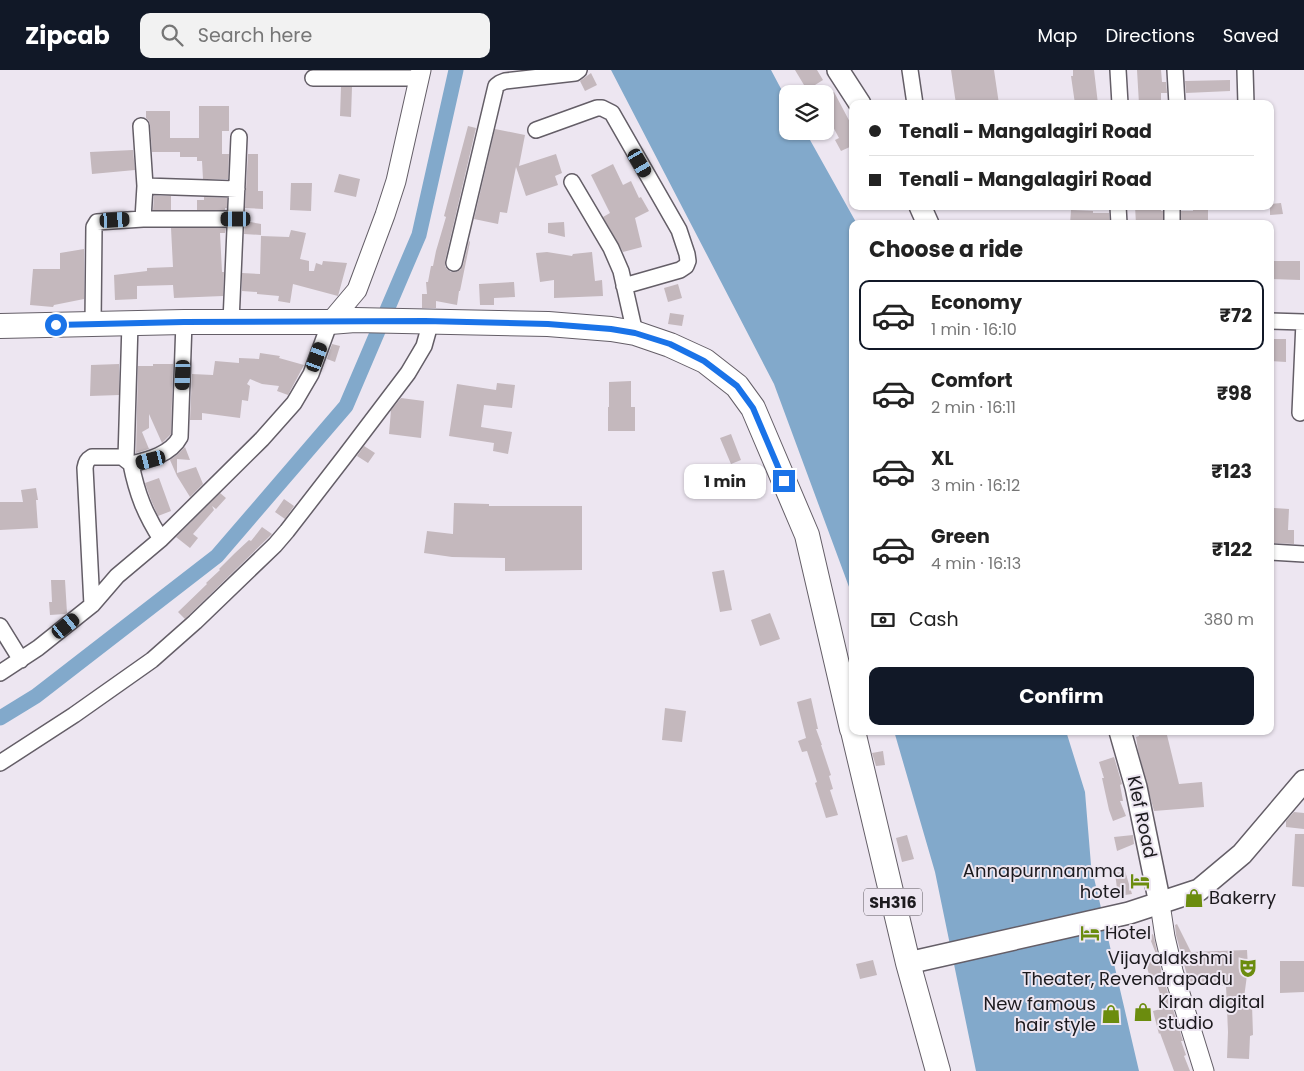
<!DOCTYPE html>
<meta charset="utf-8">
<style>
:root{--surface:#fff;--page:#f2f2f2;--text:#222;--muted:#767676;--line:#e0e0e0;--accent:#111827}
body{margin:0;font-family:Poppins,sans-serif;background:var(--page);color:var(--text);height:100vh;display:flex;flex-direction:column;font-size:19px;white-space:nowrap}
*{box-sizing:border-box;margin:0}
p{font-size:16px;color:var(--muted)}
.icon{flex:none;width:28px;height:28px;fill:none;stroke:currentColor;stroke-width:2;stroke-linecap:round;stroke-linejoin:round}
.map{position:relative;flex:1;overflow:hidden}
.panel{position:absolute;left:849px;top:150px;width:425px;height:515px;display:flex;flex-direction:column;background:var(--surface);border-radius:10px;box-shadow:0 1px 4px #0004}
.panel>*{flex:none}
.top-card{position:absolute;left:849px;top:30px;width:425px;height:110px;border-radius:10px;box-shadow:0 1px 4px #0004;display:grid;align-content:center;height:110px;padding:0 20px;background:var(--surface)}
.buttons{position:absolute;left:779px;top:15px;display:grid;gap:10px}
.buttons a{display:grid;place-items:center;width:55px;height:55px;border-radius:10px;background:var(--surface);box-shadow:0 1px 4px #0004;font-size:25px}
.end{position:absolute;width:22px;height:22px;margin:-11px;border:6px solid #1a73e8;background:#fff;box-shadow:0 0 0 2px #fff}
.from{border-radius:50%}
.bubble{position:absolute;height:35px;border-radius:10px;background:var(--surface);box-shadow:0 1px 4px #0004;font-size:16px;font-weight:700;line-height:35px;text-align:center}
.car{position:absolute;width:15px;height:30px;margin:-15px -8px;border-radius:6px;box-shadow:0 0 4px 1px #0007;background:linear-gradient(#222 24%,#8ab4d8 0 40%,#222 0 76%,#8ab4d8 0 86%,#222 0)}
.top-card b{display:flex;align-items:center;gap:18px;height:48px;font-size:19px}
.top-card b+b{border-top:1px solid var(--line)}
.top-card i{width:12px;height:12px;background:var(--text)}
ul{padding:0;list-style:none}
li{display:flex;align-items:center;gap:15px;height:70px;margin:0 10px 8px;padding:0 10px;border:2px solid transparent;border-radius:10px}
li div{flex:1}
li b{display:block;font-size:19px}
li em{font-style:normal;font-weight:700}
li.current{border-color:var(--accent)}
li>.icon{width:45px;height:45px;stroke-width:1.5}
h2{padding:0 20px;font-size:22px;line-height:60px}
.pay{display:flex;align-items:center;gap:12px;height:55px;padding:0 20px;font-size:19px}
.pay p{margin-inline-start:auto}
.cta{display:flex;gap:10px;margin-top:auto;padding:10px 20px}
.cta a{flex:1;height:58px;border-radius:10px;background:var(--accent);color:#fff;font-size:20px;font-weight:700;line-height:58px;text-align:center}
header{display:flex;align-items:center;gap:30px;box-sizing:border-box;height:70px;padding:0 25px;background:var(--accent);color:#fff}
header strong{font-size:24px}
nav{display:flex;gap:28px;margin-inline-start:auto;font-size:18px}
.search{width:350px;height:45px;background:var(--page);display:flex;align-items:center;gap:12px;box-sizing:border-box;padding:0 18px;border-radius:10px;color:var(--muted);font-size:19px}
.map>svg:first-child{display:block}
.water{fill:#82a9cb}
.lines{fill:none;stroke-linecap:round;stroke-linejoin:round}
.canal{stroke:#82a9cb;stroke-width:15}
.building{fill:#c4b8bd}
.minor-casing{stroke:#645e67;stroke-width:18}
.tertiary-casing{stroke:#645e67;stroke-width:21}
.secondary-casing{stroke:#645e67;stroke-width:24}
.primary-casing{stroke:#645e67;stroke-width:26}
.minor{stroke:#fff;stroke-width:15}
.tertiary{stroke:#fff;stroke-width:19}
.secondary{stroke:#fff;stroke-width:21}
.primary{stroke:#fff;stroke-width:24}
.route{stroke:#1a73e8;stroke-width:6}
.labels{text-anchor:middle;stroke-width:4;stroke-linejoin:round;paint-order:stroke}
.shield{fill:#ede6f1;stroke:#5b575d;stroke-width:1}
.shield-label{font-size:16px;font-weight:bold;fill:#1c1a1e}
.street-label{font-size:18px;fill:#1c1a1e;stroke:#ede6f1}
.poi-label{font-size:18px;fill:#1c1a1e;stroke:#ede6f1;text-anchor:end}
</style>
<header>
<strong>Zipcab</strong>
<div class="search"><svg class="icon" aria-label="search" viewBox="0 0 24 24"><circle cx="10" cy="10" r="6"/><path d="M15 15l6 6"/></svg>Search here</div>
<nav><a>Map</a><a>Directions</a><a>Saved</a></nav>
</header>
<div class="map">
<svg width="1304" height="1001" viewBox="0 0 1304 1001">
<rect width="100%" height="100%" fill="#ede6f1"/>
<!-- water -->
<path class="water" d="M611,0H771L787,30L788,61H805L857,154H852V525L774,314Z
M894,661H1066L1085,722L1091,795L1139,1001H976L935,802Z"/>
<g class="lines">
<!-- canal -->
<path class="canal" d="M0,648L36,626L217,486L346,336L419,165L456,0"/>
</g>
<!-- building -->
<path class="building" d="M795,0H817L823,10L807,20Z
M951,0H994L999,34H956Z
M1073,0H1094L1098,34H1075L1071,6H1073Z
M1137,0H1161L1162,12H1166L1167,23H1161V34H1139Z
M591,3L597,15L585,21L580,11Z
M1230,10V21L1186,23L1185,11Z
M341,17H352L351,47L340,46Z
M834,22L852,56V76L841,81L835,70L839,68L825,42V27Z
M199,36H229V61H222V84H229L228,109H203L202,91H197V87H180V82H152L150,55L149,51L146,48V41H170V68H199Z
M468,56L476,58L445,191V196L447,199L451,202H456L460,200L463,195L469,171L470,172L460,221H459L457,235L436,231V238H422V224H427L426,212H428L431,196H433L436,181L446,147L444,146Z
M495,59L525,65L519,96L556,84L562,103L555,106L558,115L526,126L516,97L507,143L500,142L498,154L474,149Z
M133,80L135,100L92,104L90,82Z
M248,84H258V121H263V139L245,138Z
M613,94L623,115L631,111L639,128L641,127L649,141L635,148L642,177L623,182L603,147L610,143L591,105Z
M339,104L360,109L356,127L334,122Z
M291,113H312L311,141L290,140Z
M154,126H171V140H153Z
M204,127L227,128V138H225V140H197V130H204Z
M1281,133L1283,144L1270,145V134Z
M1135,136H1161V141H1163V153L1136,154Z
M1193,136H1208V154H1181V141H1193Z
M1071,140L1093,141V143H1109L1110,154H1070Z
M245,151L261,154V165L244,164Z
M564,152L565,167L548,163V153Z
M171,158H226L225,163H220L222,202H224L223,226L174,228L173,215L137,216V229L115,230L114,205L147,201V198L173,197Z
M291,160L306,163L300,189L309,191V201H314L316,193L322,195L323,191L347,193L338,226L293,214L290,233L278,231L279,226L257,224V222L242,221V203L260,204L261,166L289,167Z
M84,179V229L54,235L53,237L30,235L33,199H60V183Z
M547,182L572,186L573,184L592,182L595,211L602,210L603,226L554,228V210L540,212L536,183Z
M1272,191H1300V210L1271,209Z
M514,212L515,227L494,228V235H480L479,214Z
M678,214L682,228L668,232L664,218Z
M670,243L684,245L682,256L668,254Z
M1270,269H1286V292L1270,291Z
M332,274L340,276L335,292L327,289Z
M260,283L280,286L279,288L304,295L288,325L277,321L279,316L262,314L250,309L247,314L250,316L248,331L242,330L240,348L202,343V350H190L192,304L213,305L215,291L239,293V288L259,289Z
M119,294V325L90,326L91,295Z
M153,294H173L171,364L162,373L149,344V358L142,362L149,379L136,383L138,296H153Z
M631,311V337H635V361H608V337H609V312Z
M497,313L515,315L512,338L484,335L481,357L512,362L508,384L493,381L494,373L449,366L457,314L496,320Z
M401,328L424,331L421,368L389,364L391,340Z
M731,364L741,390L731,394L720,368Z
M364,376L375,383L368,393L357,386Z
M185,377L190,390L177,389V403L196,397L203,414L190,427L177,406L170,390L178,384Z
M159,408L171,441L158,446L151,430L145,413Z
M36,418L38,430H36L38,458L0,460V432H23L21,420Z
M220,423L226,428L216,439L212,436L214,440L193,464L198,468L190,478L176,467Z
M284,429L294,436L285,449L275,442Z
M454,433L489,434V436H582V500L505,501V488L452,487L424,483L427,461L453,464Z
M1274,438L1289,439L1288,460H1294V474L1273,473Z
M262,457L272,464L185,549L178,542L207,514L206,513L220,500L219,499L235,483L249,470L251,471Z
M724,500L732,540L720,542L712,502Z
M51,510H65L67,543L65,544L50,545L49,532H52Z
M770,543L780,569L760,576L751,550Z
M811,628L818,659H816L822,675H821L831,705L829,706L833,719L830,720L838,745L826,748L815,713L817,712L807,681L802,682L798,671L806,668L797,632Z
M665,638L686,641L682,672L662,670Z
M1138,661H1166L1179,714L1202,712L1204,737L1154,741L1138,680L1136,667L1139,666Z
M883,681L885,695L876,696L872,683Z
M1114,687L1122,714L1120,715L1123,731H1120L1126,746L1113,751L1109,740L1102,708H1104L1099,692Z
M1294,742L1304,743V759L1286,757V751Z
M1295,764H1304V817L1292,816Z
M907,765L914,789L902,792L896,768Z
M1133,765L1134,774L1117,781L1114,767Z
M1125,801L1132,824L1118,826L1115,803Z
M1177,854L1191,882L1247,880L1248,898L1243,935L1252,934L1253,965L1250,966L1249,989L1227,988L1228,962L1226,916L1203,913L1190,916L1176,865L1175,855Z
M1153,864L1162,904L1183,971H1181L1186,985L1184,986L1190,1001H1174L1160,963L1159,964L1153,941L1164,938L1156,910L1151,912L1146,893L1158,889L1149,866Z
M873,890L877,905L860,909L856,894Z
M1280,891H1304V922L1280,923Z"/>
<g class="lines">
<!-- minor casing -->
<g class="minor-casing">
<path id="minor" d="M910,0L915,34
M1118,0L1120,34
M1175,0L1177,34
M1245,0L1246,34
M313,8H419
M141,56L145,116L143,149
M536,60L597,38H602L612,43L679,160L687,184L688,191L686,196L680,200L624,216
M572,112L611,178L621,201L635,263
M145,116L237,119
M1118,136L1119,154
M1172,154V136
M454,193L496,16L500,13L505,11L575,3L579,0
M1270,251L1304,252
M231,252L239,67
M93,254L94,157L97,152L143,149H236
M1300,343L1304,252
M126,389L130,253
M131,394C149,390 171,384 180,367L184,252
M1270,482L1304,484
M92,535L85,398C86,392 87,390 92,387H122L131,394C137,424 145,444 161,469
M0,556L21,590
M0,603L38,578L92,535L117,506L161,469L262,369L294,333L311,304L330,252
M0,693L74,645L152,590L195,552L275,475L287,461L345,386L408,303L424,276L431,251"/>
</g>
<!-- tertiary casing -->
<g class="tertiary-casing">
<path id="tertiary" d="M330,252L357,220L385,145L396,111L421,0
M1160,834L1165,867L1173,901L1204,1001"/>
</g>
<!-- secondary casing -->
<g class="secondary-casing">
<path id="secondary" d="M838,0L860,34
M920,136L928,154
M1120,661L1136,717L1160,834
M908,893L1129,843L1199,820L1242,784L1304,711"/>
</g>
<!-- primary casing -->
<g class="primary-casing">
<path id="primary" d="M0,256L184,252H330L355,250L548,254L611,259L635,263L670,275L705,291L737,316L753,338L807,465L852,659
M853,661L908,893L938,1001"/>
</g>
<!-- minor -->
<use href="#minor" class="minor"/>
<!-- tertiary -->
<use href="#tertiary" class="tertiary"/>
<!-- secondary -->
<use href="#secondary" class="secondary"/>
<!-- primary -->
<use href="#primary" class="primary"/>
</g>
<g class="lines">
<!-- route -->
<path class="route" d="M56,255L184,252L425,251L548,254L611,259L635,263L670,274L704,291L737,316L753,338L784,411"/>
</g>
<!-- icons -->
<defs>
<g id="hotel-bare" transform="scale(1.5)"><path d="M-6-4.5h1.5V1H6V5H4.5V3h-9V5H-6ZM-4 0a1.8 1.8 0 1 1 3.6 0ZM.5 0V-2.5h3Q6-2.5 6 0Z" fill="#6b8c0e" stroke="#ede6f1" stroke-width="2.5" paint-order="stroke"/></g>
<g id="shop-bare" transform="scale(1.5)"><path d="M-5-2.5h2.3a2.7 3.5 0 0 1 5.4 0H5L5.5 6h-11ZM-1.5-2.5h3a1.5 2.3 0 0 0-3 0Z" fill="#6b8c0e" stroke="#ede6f1" stroke-width="2.5" paint-order="stroke"/></g>
<g id="theatre-bare" transform="scale(1.5)"><path d="M-5-5.5Q0-4 5-5.5V0Q5 5 0 6Q-5 5-5 0ZM-3.3-2.5H-1v1.5H-3.3ZM1-2.5H3.3v1.5H1ZM-2.8 1Q0 5.5 2.8 1Z" fill="#6b8c0e" stroke="#ede6f1" stroke-width="2.5" paint-order="stroke"/></g>
</defs>
<g fill-rule="evenodd">
<use href="#hotel-bare" x="1140" y="811"/>
<use href="#shop-bare" x="1194" y="828"/>
<use href="#hotel-bare" x="1090" y="863"/>
<use href="#theatre-bare" x="1248" y="898"/>
<use href="#shop-bare" x="1143" y="942"/>
<use href="#shop-bare" x="1111" y="944"/>
</g>
<g class="labels">
<!-- shield labels -->
<rect class="shield" x="864" y="818.5" width="58" height="27" rx="4"/>
<g class="shield-label">
<text x="893" y="838">SH316</text>
</g>
<!-- street labels -->
<g class="street-label">
<text transform="translate(1142 747) rotate(78)" y="6">Klef Road</text>
</g>
<!-- poi labels -->
<g class="poi-label">
<text x="1125" y="807">Annapurnnamma<tspan x="1125" dy="21">hotel</tspan></text>
<text x="1209" y="834" text-anchor="start">Bakerry</text>
<text x="1105" y="869" text-anchor="start">Hotel</text>
<text x="1233" y="894">Vijayalakshmi<tspan x="1233" dy="21">Theater, Revendrapadu</tspan></text>
<text x="1158" y="938" text-anchor="start">Kiran digital<tspan x="1158" dy="21">studio</tspan></text>
<text x="1096" y="940">New famous<tspan x="1096" dy="21">hair style</tspan></text>
</g>
</g>
</svg>
<div class="buttons">
<a><svg class="icon" aria-label="layers" viewBox="0 0 24 24"><path d="M12 4l9 5-9 5-9-5zM3 14l9 5 9-5"/></svg></a>
</div>
<i class="end from" style="left:56px;top:255px"></i>
<i class="end" style="left:784px;top:411px"></i>
<div class="bubble" style="left:684px;top:394px;width:82px">1 min</div>
<i class="car" style="left:640px;top:93px;rotate:150deg"></i>
<i class="car" style="left:236px;top:149px;rotate:270deg"></i>
<i class="car" style="left:115px;top:150px;rotate:87deg"></i>
<i class="car" style="left:317px;top:287px;rotate:20deg"></i>
<i class="car" style="left:183px;top:305px;rotate:182deg"></i>
<i class="car" style="left:151px;top:390px;rotate:256deg"></i>
<i class="car" style="left:66px;top:556px;rotate:51deg"></i>
<div class="top-card">
<b><i class="from"></i>Tenali - Mangalagiri Road</b>
<b><i></i>Tenali - Mangalagiri Road</b>
</div>
<section class="panel">
<h2>Choose a ride</h2>
<ul>
<li class="current"><svg class="icon" aria-label="car" viewBox="0 0 24 24"><path d="M5 17H2v-5l4-1 3-4h7l3 4 3 1v5h-3M9 17h6M6 11h13"/><circle cx="7" cy="17" r="2"/><circle cx="17" cy="17" r="2"/></svg><div><b>Economy</b><p>1 min · 16:10</p></div><em>₹72</em></li>
<li><svg class="icon" aria-label="car" viewBox="0 0 24 24"><path d="M5 17H2v-5l4-1 3-4h7l3 4 3 1v5h-3M9 17h6M6 11h13"/><circle cx="7" cy="17" r="2"/><circle cx="17" cy="17" r="2"/></svg><div><b>Comfort</b><p>2 min · 16:11</p></div><em>₹98</em></li>
<li><svg class="icon" aria-label="car" viewBox="0 0 24 24"><path d="M5 17H2v-5l4-1 3-4h7l3 4 3 1v5h-3M9 17h6M6 11h13"/><circle cx="7" cy="17" r="2"/><circle cx="17" cy="17" r="2"/></svg><div><b>XL</b><p>3 min · 16:12</p></div><em>₹123</em></li>
<li><svg class="icon" aria-label="car" viewBox="0 0 24 24"><path d="M5 17H2v-5l4-1 3-4h7l3 4 3 1v5h-3M9 17h6M6 11h13"/><circle cx="7" cy="17" r="2"/><circle cx="17" cy="17" r="2"/></svg><div><b>Green</b><p>4 min · 16:13</p></div><em>₹122</em></li>
</ul>
<div class="pay"><svg class="icon" aria-label="cash" viewBox="0 0 24 24"><path d="M3 7h18v10H3z"/><circle cx="12" cy="12" r="2"/></svg>Cash<p>380 m</p></div>
<div class="cta"><a>Confirm</a></div>
</section>
</div>
